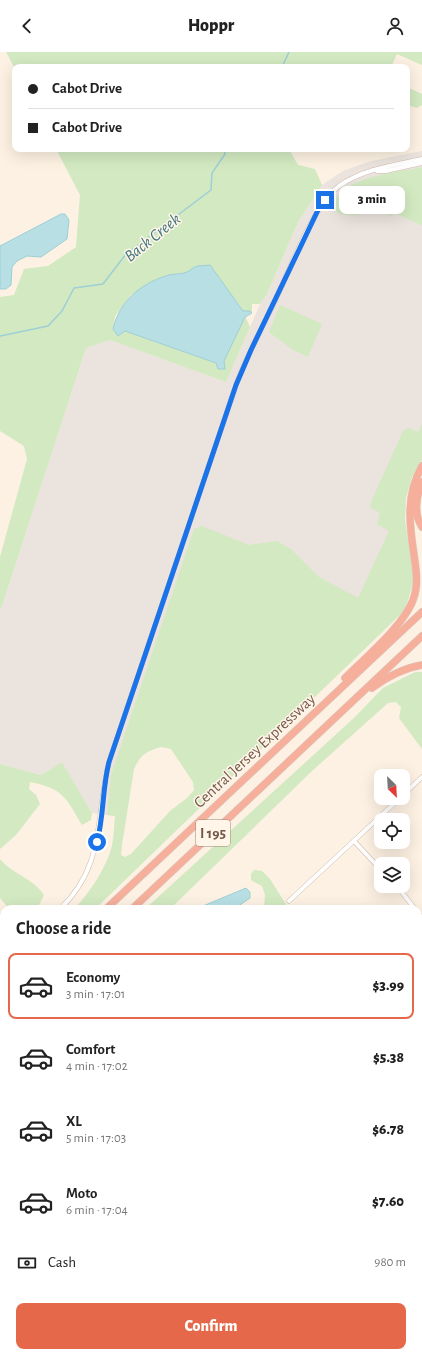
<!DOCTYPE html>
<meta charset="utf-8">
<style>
:root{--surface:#fff;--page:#f6f6f6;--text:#222;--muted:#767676;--line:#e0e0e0;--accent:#e46849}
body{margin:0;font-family:"Alegreya Sans",sans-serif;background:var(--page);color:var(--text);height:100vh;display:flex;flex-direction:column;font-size:15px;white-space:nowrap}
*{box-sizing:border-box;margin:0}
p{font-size:13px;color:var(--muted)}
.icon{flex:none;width:22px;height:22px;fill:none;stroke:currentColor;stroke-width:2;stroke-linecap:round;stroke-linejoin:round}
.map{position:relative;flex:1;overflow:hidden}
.sheet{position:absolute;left:0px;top:853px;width:422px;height:452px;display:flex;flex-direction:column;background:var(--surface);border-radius:12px 12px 0 0;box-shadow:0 4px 16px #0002}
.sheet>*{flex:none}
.guide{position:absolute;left:12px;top:12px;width:398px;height:88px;border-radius:8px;box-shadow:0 4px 16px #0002;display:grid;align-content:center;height:88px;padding:0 16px;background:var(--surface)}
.needle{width:26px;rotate:156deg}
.tools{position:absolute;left:374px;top:717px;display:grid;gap:8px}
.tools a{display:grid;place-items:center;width:36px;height:36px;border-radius:8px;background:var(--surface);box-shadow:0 4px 16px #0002;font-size:20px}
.end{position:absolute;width:18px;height:18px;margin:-9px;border:5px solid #1a73e8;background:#fff;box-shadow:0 0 0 2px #fff}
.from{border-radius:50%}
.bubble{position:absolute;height:28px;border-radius:8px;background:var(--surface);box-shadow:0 4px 16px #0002;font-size:13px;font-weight:800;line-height:28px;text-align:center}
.guide b{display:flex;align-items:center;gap:14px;height:38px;font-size:15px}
.guide b+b{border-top:1px solid var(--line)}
.guide i{width:10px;height:10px;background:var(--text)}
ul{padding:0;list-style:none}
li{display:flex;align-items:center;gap:12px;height:66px;margin:0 8px 6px;padding:0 8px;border:2px solid transparent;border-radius:8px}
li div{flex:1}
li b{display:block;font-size:15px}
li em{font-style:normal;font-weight:800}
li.on{border-color:var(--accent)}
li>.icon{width:36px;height:36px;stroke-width:1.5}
h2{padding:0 16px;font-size:18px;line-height:48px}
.pay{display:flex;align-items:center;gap:10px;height:44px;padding:0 16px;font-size:15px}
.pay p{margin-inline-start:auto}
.button{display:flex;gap:8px;margin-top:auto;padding:8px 16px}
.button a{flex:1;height:46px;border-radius:8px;background:var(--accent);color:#fff;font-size:16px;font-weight:800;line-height:46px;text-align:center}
header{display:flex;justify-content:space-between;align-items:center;height:52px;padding:0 16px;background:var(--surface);font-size:18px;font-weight:800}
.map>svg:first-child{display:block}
.residential{fill:#f3e3d1}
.industrial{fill:#ebe3dd}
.green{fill:#d2e9c1;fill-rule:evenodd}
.water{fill:#b7dfe4;stroke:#9ecfd6}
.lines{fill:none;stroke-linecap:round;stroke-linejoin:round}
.stream{stroke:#9ecfd6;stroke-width:1.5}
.minor-casing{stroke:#cfbbac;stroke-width:5}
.tertiary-casing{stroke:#cfbbac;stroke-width:5.5}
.secondary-casing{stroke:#d1baa9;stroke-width:6}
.motorway-casing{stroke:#dbd3d0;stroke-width:8}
.minor{stroke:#fff;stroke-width:4}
.tertiary{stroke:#fff;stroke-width:4.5}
.secondary{stroke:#fff;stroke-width:5.5}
.motorway{stroke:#f5af9a;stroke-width:7}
.route{stroke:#1a73e8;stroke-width:5}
.labels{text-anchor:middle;stroke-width:3;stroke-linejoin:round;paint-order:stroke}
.shield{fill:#fff5e8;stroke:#9d8679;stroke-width:1}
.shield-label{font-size:15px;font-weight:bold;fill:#735749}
.street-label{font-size:16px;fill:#735749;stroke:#fff5e8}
.water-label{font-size:17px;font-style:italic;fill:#40777f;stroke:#fff5e8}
</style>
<header><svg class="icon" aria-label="back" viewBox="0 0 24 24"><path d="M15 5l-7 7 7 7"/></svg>Hoppr<svg class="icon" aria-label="person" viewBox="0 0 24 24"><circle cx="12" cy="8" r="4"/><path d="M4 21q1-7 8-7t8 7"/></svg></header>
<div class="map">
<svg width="422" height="1305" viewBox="0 0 422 1305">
<rect width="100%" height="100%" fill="#fcf1e2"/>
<!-- residential -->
<path class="residential" d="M93,1301H178L187,1305H96Z"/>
<!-- industrial -->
<path class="industrial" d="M422,99V391L407,407L393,490L357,562L197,485L115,764L92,761L62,710L41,723L0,712V560L86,296L110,288L226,330L260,252L267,242L298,170L322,133L343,119L371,109Z
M0,1016L4,1021V1135L0,1129Z"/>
<!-- green -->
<path class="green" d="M6,0H422V13L397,2L391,15H15V17Z
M407,35L422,42V53L417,56L407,53Z
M56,97H289L298,113L315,117L322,133L298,170L267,242L260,252H252V261L249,259H243L239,252L189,220L174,222L131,243L115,264L113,277L118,284L125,279L216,311L218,317L224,309L245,264L250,275L226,330L110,288L86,296L0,560V505L27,407L24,394L0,379V245L14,243L24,217L48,214L76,195L80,143Z
M422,115V173L394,161L392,164C388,163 383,161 379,161C363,159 348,169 334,158C330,126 400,120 422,115Z
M280,253L322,272L308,305L293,298L269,280Z
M422,372V408L412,425L406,446L405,468L414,528L405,558L95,857H74C89,842 108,813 112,793C114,784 114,774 115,764L107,763L111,723L194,477L202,474L249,493L277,489L292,498L319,525L358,546L389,479L377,472L380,461L371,456L370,452L403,379L408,376L418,380ZM161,695L171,697L193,730L194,738L187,746L170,759L131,802L125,805L121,803L122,793L134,717C141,702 145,700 161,695Z
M415,620H422V697L399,666L401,655L396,650L388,651L312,719L170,857H145L355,665L383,636Z
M62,710L92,761L91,768L82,773C66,746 63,736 30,730L29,737L36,743L40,752L16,783L0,797V712L41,723Z
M0,807C12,822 33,826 44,843L37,857H9L0,846Z
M254,818L262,819L270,827L289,857H264L265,843L262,834L251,828V822Z
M418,1063L422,1070V1305H418L415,1301H418Z
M225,1301H294C302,1305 310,1305 318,1301H403L405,1305H224Z"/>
<!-- water -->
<path class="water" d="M61,162H65L69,168L67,187L41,205L27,204L17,209L12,215L11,233L6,237H0V194Z
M210,213L243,259H250L252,261L245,265L224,309L225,317H218L216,311L125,279L118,284L113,277C119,250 140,232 166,224C173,221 180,223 187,220C190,219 192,216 195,215C199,213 205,214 210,213Z
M246,836L250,840V846L234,857H196Z
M0,1037L4,1042V1086L0,1085Z"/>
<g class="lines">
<!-- stream -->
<path class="stream" d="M282,15L289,0
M0,284L48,274L62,259L74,236L103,232L126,202L211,138L212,121L225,102L224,97"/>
<!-- minor casing -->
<g class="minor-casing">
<path id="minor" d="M377,119H386L422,111
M403,743L422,725
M354,789L381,818
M397,834L415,857
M289,849L400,746
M60,857C106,813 95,765 109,710L236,333C247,303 263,274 277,245C291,214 313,154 339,134C363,117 394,113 422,107
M418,861L422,867
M0,914L4,911"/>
</g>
<!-- tertiary casing -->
<g class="tertiary-casing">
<path id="tertiary" d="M418,1034L422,1031
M23,1305L28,1301"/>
</g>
<!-- secondary casing -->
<g class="secondary-casing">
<path id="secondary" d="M0,1142L4,1149
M178,1301L187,1305"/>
</g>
<!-- motorway casing -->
<g class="motorway-casing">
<path id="motorway" d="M422,430C416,445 413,461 422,475
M345,626C365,606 404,573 413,548C419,533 416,518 414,503C409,470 406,443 422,414
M372,636C387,625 404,616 422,613
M106,857L422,560
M132,857L422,584
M0,956L4,953
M0,980L4,977"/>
</g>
<!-- minor -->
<use href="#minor" class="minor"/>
<!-- tertiary -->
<use href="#tertiary" class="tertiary"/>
<!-- secondary -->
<use href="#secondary" class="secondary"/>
<!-- motorway -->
<use href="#motorway" class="motorway"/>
</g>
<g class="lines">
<!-- route -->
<path class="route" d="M97,790C104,764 102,737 109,710L236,333L251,298L319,156L325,148"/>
</g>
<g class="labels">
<!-- shield labels -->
<rect class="shield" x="196" y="768" width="34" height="26" rx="3"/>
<g class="shield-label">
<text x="213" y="786">I 195</text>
</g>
<!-- street labels -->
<g class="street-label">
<text transform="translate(254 698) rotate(-43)" y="6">Central Jersey Expressway</text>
</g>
<!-- water labels -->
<g class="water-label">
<text transform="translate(152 185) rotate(-39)" y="6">Back Creek</text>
</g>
</g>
</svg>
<div class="tools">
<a><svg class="needle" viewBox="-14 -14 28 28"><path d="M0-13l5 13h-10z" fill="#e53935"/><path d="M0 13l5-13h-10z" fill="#767676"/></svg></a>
<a><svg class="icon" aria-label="locate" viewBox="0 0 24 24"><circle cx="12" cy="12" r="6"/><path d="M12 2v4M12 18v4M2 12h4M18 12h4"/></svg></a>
<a><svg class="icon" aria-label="layers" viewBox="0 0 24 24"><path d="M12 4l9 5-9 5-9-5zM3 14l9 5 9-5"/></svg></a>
</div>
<i class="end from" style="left:97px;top:790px"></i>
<i class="end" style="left:325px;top:148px"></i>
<div class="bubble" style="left:339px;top:134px;width:66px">3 min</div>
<div class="guide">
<b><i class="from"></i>Cabot Drive</b>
<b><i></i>Cabot Drive</b>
</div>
<section class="sheet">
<h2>Choose a ride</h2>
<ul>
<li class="on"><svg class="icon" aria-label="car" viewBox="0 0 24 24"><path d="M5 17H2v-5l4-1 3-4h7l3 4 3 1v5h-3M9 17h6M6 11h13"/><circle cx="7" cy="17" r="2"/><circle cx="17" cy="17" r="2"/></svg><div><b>Economy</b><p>3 min · 17:01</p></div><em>$3.99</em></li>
<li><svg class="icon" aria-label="car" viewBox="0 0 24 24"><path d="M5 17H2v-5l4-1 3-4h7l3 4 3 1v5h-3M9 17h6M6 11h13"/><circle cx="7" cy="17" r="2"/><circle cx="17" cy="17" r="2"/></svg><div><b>Comfort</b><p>4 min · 17:02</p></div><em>$5.38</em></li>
<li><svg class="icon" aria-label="car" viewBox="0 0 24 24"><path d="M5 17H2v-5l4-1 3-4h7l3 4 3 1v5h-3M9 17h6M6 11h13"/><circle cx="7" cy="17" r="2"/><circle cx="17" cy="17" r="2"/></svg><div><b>XL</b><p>5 min · 17:03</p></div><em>$6.78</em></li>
<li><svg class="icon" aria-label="car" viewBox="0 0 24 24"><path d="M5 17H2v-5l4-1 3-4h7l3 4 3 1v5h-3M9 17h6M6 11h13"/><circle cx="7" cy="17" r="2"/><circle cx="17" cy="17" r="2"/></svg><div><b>Moto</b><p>6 min · 17:04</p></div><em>$7.60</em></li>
</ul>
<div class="pay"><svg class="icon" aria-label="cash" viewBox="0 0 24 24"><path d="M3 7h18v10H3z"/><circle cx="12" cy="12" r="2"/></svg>Cash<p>980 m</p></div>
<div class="button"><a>Confirm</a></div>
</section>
</div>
